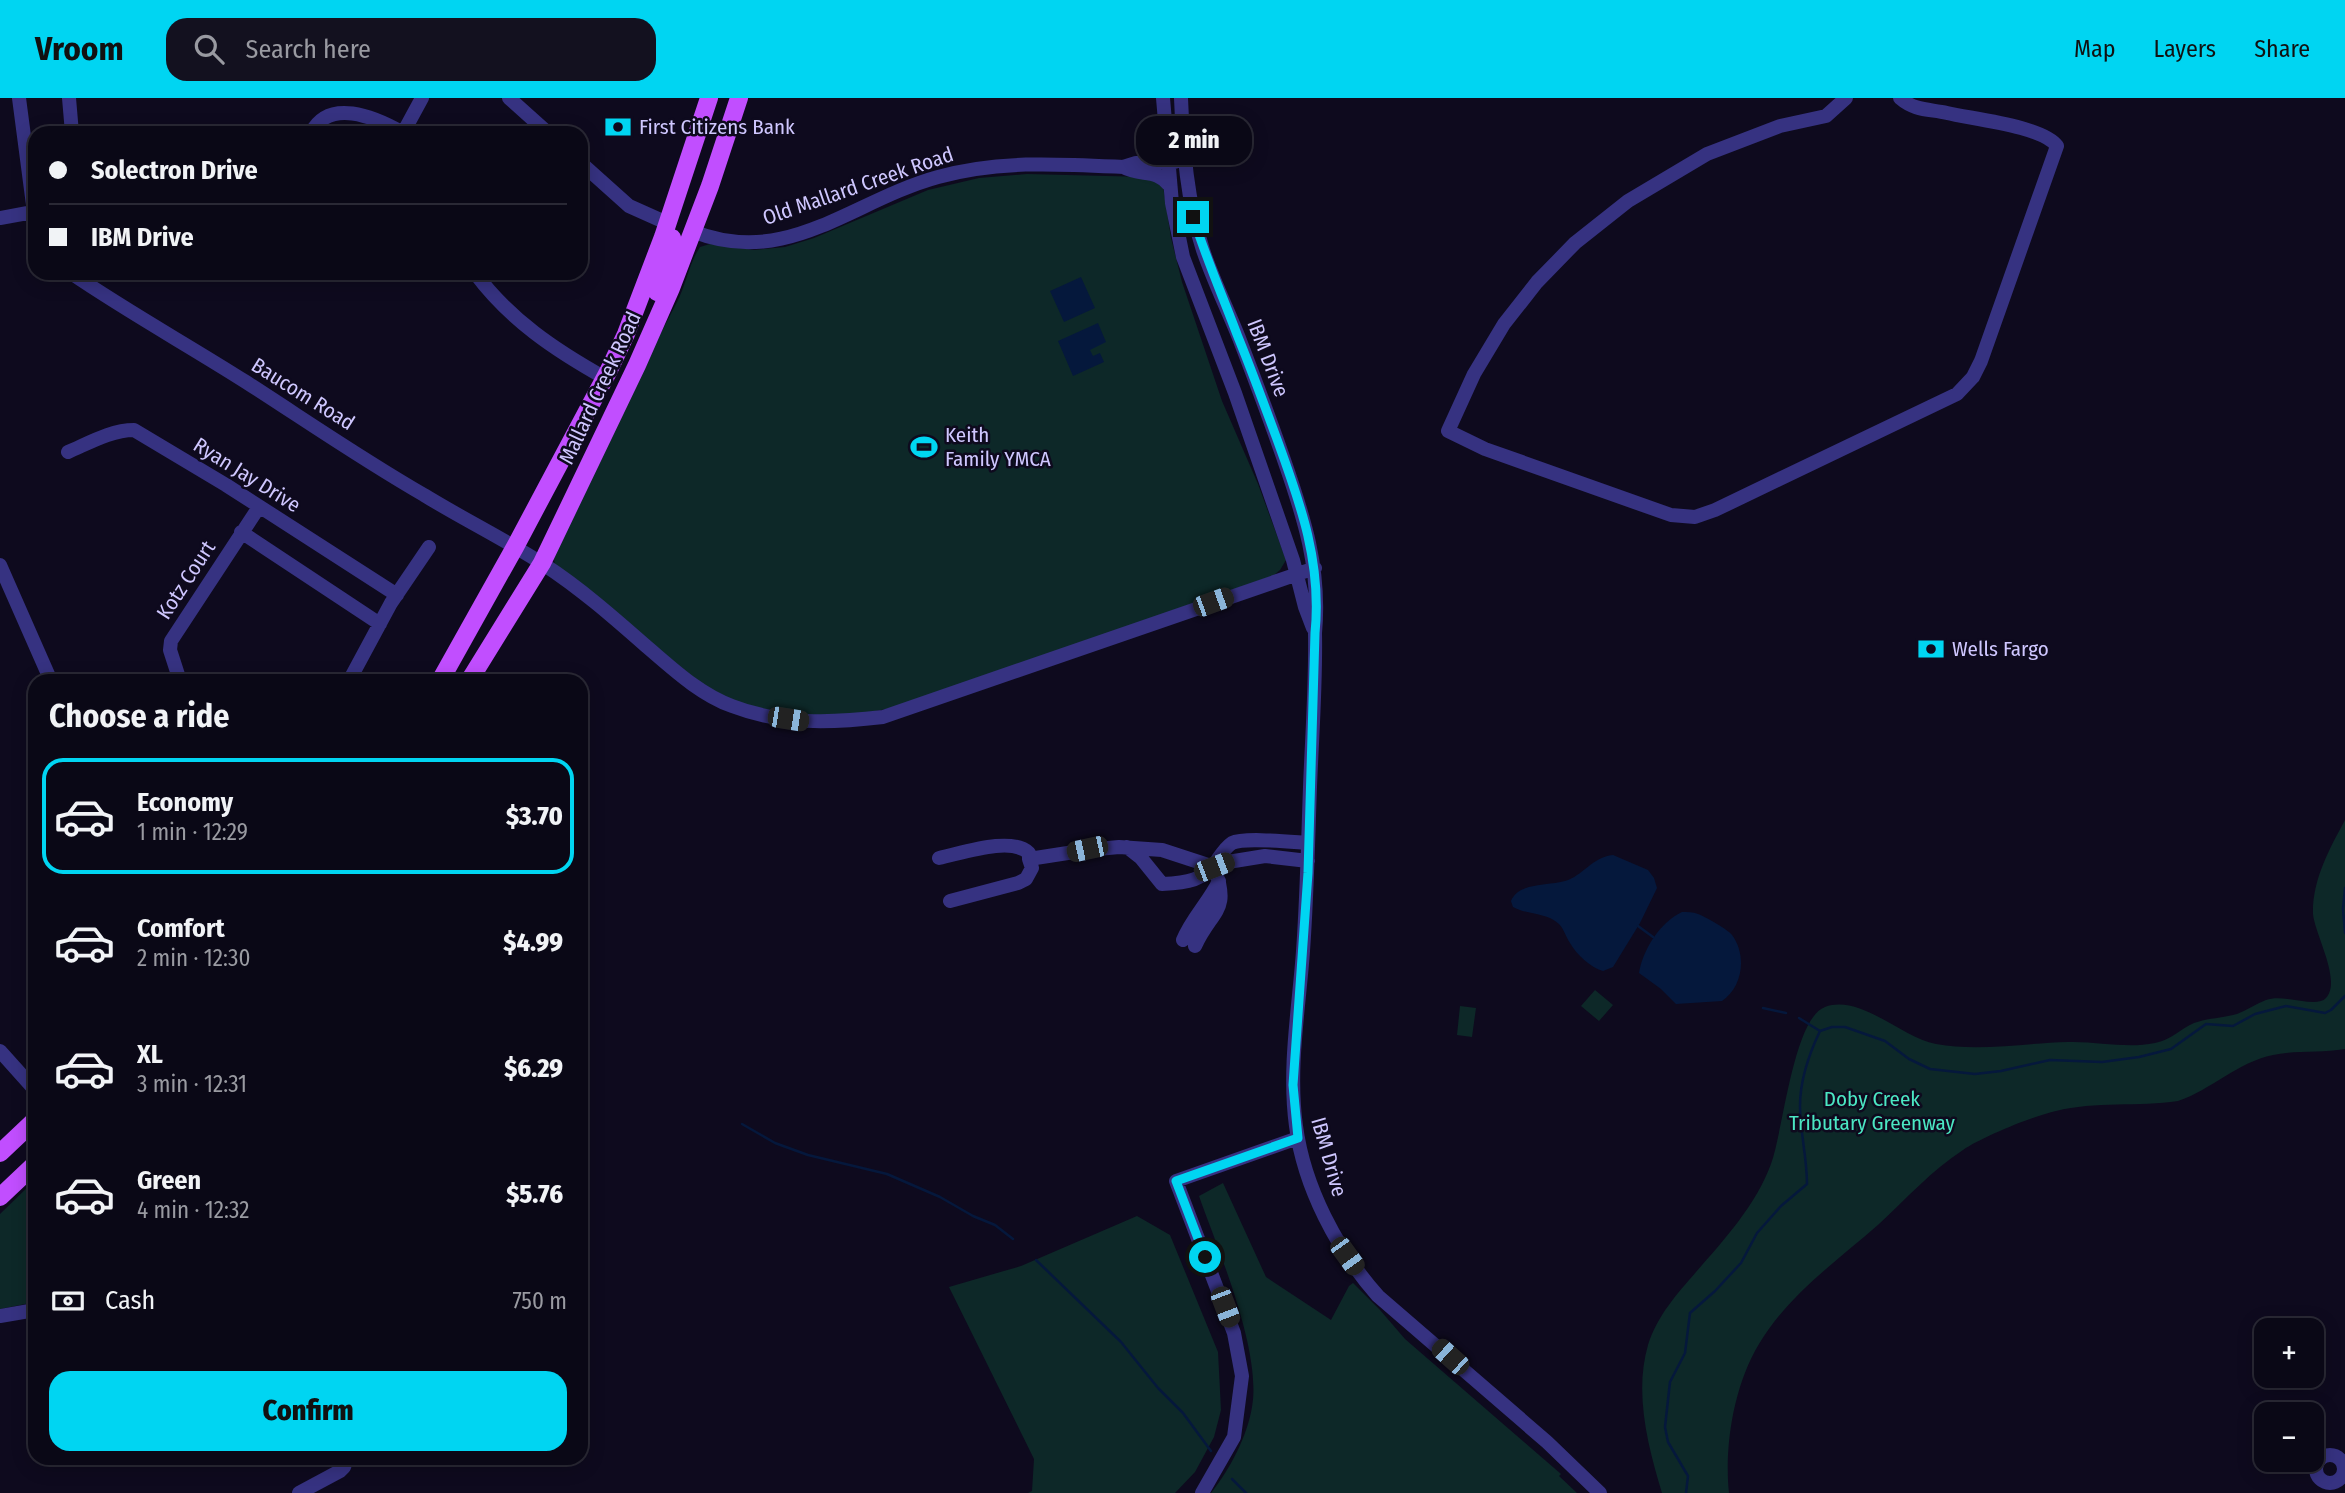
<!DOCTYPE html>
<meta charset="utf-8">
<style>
:root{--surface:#0a0816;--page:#13111f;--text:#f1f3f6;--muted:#999aa1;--line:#2a2935;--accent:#00d5f2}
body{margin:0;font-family:"Fira Sans Condensed",sans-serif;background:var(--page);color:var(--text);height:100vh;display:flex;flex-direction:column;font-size:26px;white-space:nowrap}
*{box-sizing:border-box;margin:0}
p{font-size:23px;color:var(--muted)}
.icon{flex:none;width:38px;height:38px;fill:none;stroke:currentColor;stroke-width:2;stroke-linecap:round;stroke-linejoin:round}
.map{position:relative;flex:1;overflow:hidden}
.sheet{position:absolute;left:28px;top:576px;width:560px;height:791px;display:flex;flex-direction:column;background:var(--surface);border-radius:21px;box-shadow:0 4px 18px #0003,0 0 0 2px var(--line)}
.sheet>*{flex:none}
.top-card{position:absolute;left:28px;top:28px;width:560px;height:154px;border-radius:21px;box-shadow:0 4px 18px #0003,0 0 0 2px var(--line);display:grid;align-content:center;height:154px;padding:0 21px;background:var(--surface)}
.buttons{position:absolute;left:2254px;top:1220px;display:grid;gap:14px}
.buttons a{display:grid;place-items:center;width:70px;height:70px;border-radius:14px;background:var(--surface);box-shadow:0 4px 18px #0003,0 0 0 2px var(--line);font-size:35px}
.end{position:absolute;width:32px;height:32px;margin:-16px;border:9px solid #00d5f2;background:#111;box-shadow:0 0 0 4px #111}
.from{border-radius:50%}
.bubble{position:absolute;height:49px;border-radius:21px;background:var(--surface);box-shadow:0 4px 18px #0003,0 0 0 2px var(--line);font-size:23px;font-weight:800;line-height:49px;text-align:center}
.car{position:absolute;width:21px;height:42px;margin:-21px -10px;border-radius:9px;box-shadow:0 0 5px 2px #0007;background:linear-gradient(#222 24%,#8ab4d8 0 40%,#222 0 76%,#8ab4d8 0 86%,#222 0)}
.top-card b{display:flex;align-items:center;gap:24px;height:66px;font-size:26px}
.top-card b+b{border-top:2px solid var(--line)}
.top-card i{width:18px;height:18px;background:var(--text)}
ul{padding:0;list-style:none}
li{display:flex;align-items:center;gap:21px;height:116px;margin:0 14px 10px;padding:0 7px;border:4px solid transparent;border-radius:21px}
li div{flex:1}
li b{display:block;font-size:26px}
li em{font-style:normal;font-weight:800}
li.active{border-color:var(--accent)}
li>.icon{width:63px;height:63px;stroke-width:1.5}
h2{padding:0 21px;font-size:32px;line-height:84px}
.pay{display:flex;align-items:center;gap:18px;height:77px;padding:0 21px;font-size:26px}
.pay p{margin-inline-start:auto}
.primary-button{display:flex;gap:14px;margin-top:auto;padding:14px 21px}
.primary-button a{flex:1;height:80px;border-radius:21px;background:var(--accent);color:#111;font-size:28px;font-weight:800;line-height:80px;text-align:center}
header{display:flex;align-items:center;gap:42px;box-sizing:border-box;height:98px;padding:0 35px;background:var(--accent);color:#111}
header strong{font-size:33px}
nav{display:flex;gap:38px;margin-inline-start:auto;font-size:24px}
.search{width:490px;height:63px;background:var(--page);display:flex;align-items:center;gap:18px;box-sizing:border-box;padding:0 24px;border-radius:21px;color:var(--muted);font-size:26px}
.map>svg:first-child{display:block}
.green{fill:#0d2828}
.water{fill:#05183c}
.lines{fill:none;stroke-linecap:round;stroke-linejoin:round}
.stream{stroke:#05183c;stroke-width:2.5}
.minor{stroke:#363281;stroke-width:14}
.major{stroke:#c14eff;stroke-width:18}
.route{stroke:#00d5f2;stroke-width:9}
.labels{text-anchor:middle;stroke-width:5;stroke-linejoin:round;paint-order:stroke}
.poi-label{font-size:21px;fill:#cfc7ff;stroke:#0e0a1e;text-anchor:start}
.street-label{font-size:21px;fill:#cfc7ff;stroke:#0e0a1e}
.park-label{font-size:21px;fill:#4be7c3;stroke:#0e0a1e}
</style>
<header>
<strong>Vroom</strong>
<div class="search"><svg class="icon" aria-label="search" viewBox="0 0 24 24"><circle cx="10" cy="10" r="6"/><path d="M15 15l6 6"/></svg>Search here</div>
<nav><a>Map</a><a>Layers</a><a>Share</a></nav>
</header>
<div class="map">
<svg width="2345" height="1395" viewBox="0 0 2345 1395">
<rect width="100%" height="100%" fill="#0e0a1e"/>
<!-- green -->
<path class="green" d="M1027,76L1147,79L1163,88L1171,140L1182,184L1222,303L1258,386L1286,462L1280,472L1273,478L898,609L830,621L749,610L706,589L555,468L554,461C589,373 633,288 677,204C686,187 689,165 700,149L710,146L754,152L785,149L814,140L928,92L979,80Z
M2345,722V951C2321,955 2296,952 2273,957C2238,964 2211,992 2178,1003C2139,1009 2095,1003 2056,1013C2033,1018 1982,1039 1963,1052C1932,1072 1906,1101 1879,1126C1836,1164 1789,1196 1759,1246C1734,1287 1724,1348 1729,1395H1662C1648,1349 1634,1295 1648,1247C1657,1218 1677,1196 1696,1174C1724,1142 1756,1107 1771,1066C1783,1034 1793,921 1825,909C1861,896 1902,940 1936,946C1979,954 2024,945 2068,944C2097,943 2126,951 2155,945C2171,942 2180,931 2194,925C2208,920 2223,920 2237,916C2247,912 2256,906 2266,902C2284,895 2316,911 2326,900C2342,883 2315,837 2313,816C2312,782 2330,750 2345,722Z
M1595,892L1613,907L1599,923L1581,908Z
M1460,908L1476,910L1472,939L1457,937Z
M35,1082V1204L0,1211V1116Z
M1223,1085L1266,1179L1331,1222L1349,1188L1353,1185L1380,1212L1405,1241L1561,1376L1559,1378L1577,1395H1211C1230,1371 1247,1339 1252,1309C1262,1253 1218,1152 1199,1098Z
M1137,1118L1170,1137L1218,1254L1221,1312L1214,1339L1195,1374L1175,1395H1028L1032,1393L1034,1361L949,1189L1021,1168Z"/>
<!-- water -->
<path class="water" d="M1081,179L1095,210L1064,224L1050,193Z
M1098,225L1106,244L1090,252L1093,258L1100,255L1104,264L1073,278L1058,243Z
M1613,757L1648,772L1654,780L1657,790L1640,825L1613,869L1603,873C1590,869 1577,857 1570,845C1566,839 1564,831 1559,826C1546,814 1527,817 1513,809L1511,803C1519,784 1548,788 1565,783C1583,778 1592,759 1613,757Z
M1682,814C1687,814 1693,814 1698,816C1704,818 1729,832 1732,837C1747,857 1743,889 1722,903L1676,906L1661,891L1639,875C1643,852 1659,825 1682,814Z"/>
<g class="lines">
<!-- stream -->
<path class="stream" d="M2345,790L2343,811L2345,835
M1638,828L1653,839
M1763,910L1786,915
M1799,920L1820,933
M742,1026L775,1045L808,1057L887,1076L940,1099L973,1118L995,1127L1013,1141
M1036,1162L1121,1244L1158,1290L1183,1315L1211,1353
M1232,1381L1246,1395
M1686,1395L1688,1378L1668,1344L1665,1329L1670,1284L1685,1255L1690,1215L1715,1193L1741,1165L1757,1135L1781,1108L1807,1086C1807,1059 1800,1034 1800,1008C1800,982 1809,956 1820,933L1832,929H1845L1885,943L1909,961L1930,971L1975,976L2001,973L2050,962L2102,964L2139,959L2171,951L2206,926L2233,928L2255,916L2286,908L2325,915L2331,912L2345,898"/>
<!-- minor -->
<path class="minor" d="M19,0L35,122
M69,0L72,35
M509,0L548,35
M1163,0L1172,105L1183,159L1235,295L1293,462L1305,509L1313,530
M1181,0C1183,51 1187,103 1203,152C1213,182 1227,210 1239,240C1254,279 1269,319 1283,359C1304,419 1321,471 1315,535C1316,586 1312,637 1310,689C1308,743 1307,798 1303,853C1299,910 1288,970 1296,1028C1304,1089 1337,1152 1378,1198L1547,1344L1600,1395
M1846,0L1826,18L1780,28L1707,56L1628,103L1575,145L1537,184L1504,226L1474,276L1448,333L1485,351L1671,417L1695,419L1715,412L1957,296L1973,279L1981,263L2057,48C2042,28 1972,21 1947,15C1929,11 1915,13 1900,0
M311,35C329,0 373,18 403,35
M403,35L422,0
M581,65L629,108L667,125
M1123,69C1141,79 1156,70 1169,87
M0,120L33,114
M692,133C787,171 851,103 938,79C998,62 1061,66 1123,69L1136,65L1175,64
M71,175C128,214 188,247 246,284C305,322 363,362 424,397C463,421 504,441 543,466C580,490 613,519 646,548C672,570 699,596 732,608C781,627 832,625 883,619L1315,470
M475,175C510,222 555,252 605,280
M68,354C89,345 111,332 134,332L226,387L397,497
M241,434L380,526
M0,467L51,583
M180,583L170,552L171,543L259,409
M349,583L391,505L429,449
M1127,749L1141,760L1162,786C1186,785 1205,783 1218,761C1222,755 1226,749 1232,745C1244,739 1292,744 1308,745
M939,760C963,755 1011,738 1029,755V761L1032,770L1026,781L1018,785L950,803
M1029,761L1087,752L1119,749L1162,752L1214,769L1228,764L1265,758L1308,763
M1183,842C1192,820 1209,804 1219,783
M1195,848C1212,811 1231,814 1214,769
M0,953L35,992
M0,1218L35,1212
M2316 1371a14 14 0 1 1 28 0a14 14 0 1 1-28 0Z
M299,1395L340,1373L344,1369L347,1360
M1202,1395L1234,1339L1242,1278L1234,1235L1176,1083L1298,1040"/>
<!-- major -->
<path class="major" d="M657,194L672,140
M440,583L515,449L608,274L626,236L663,139L709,0
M469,583L542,465L637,267L671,190L710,88L739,0
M0,1055L35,1022
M0,1099L35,1066"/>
</g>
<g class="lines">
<!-- route -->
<path class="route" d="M1193,119C1206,160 1223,199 1238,239C1252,273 1265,309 1278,344C1301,407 1322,466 1315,535L1308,775L1293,987L1298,1040L1176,1083L1205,1159"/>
</g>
<!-- icons -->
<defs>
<g id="bank-bare" transform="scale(2.1)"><path d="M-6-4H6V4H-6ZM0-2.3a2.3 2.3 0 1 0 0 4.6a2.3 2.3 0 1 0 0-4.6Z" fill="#00d5f2" stroke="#0e0a1e" stroke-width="2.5" paint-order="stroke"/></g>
<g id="stadium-bare" transform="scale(2.1)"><path d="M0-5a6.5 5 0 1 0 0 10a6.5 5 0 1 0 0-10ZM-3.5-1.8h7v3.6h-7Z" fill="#00d5f2" stroke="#0e0a1e" stroke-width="2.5" paint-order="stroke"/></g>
</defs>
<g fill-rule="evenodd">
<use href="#bank-bare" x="618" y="29"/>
<use href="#stadium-bare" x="924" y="349"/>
<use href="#bank-bare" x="1931" y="551"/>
</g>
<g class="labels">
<!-- poi labels -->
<g class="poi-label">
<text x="639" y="36">First Citizens Bank</text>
<text x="945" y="344">Keith<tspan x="945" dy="24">Family YMCA</tspan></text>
<text x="1952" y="558">Wells Fargo</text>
</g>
<!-- street labels -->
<g class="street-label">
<text transform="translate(858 88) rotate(-19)" y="7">Old Mallard Creek Road</text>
<text transform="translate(1268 260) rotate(69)" y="7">IBM Drive</text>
<text transform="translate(600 290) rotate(-65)" y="7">Mallard Creek Road</text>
<text transform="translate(303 296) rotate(32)" y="7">Baucom Road</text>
<text transform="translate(247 377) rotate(32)" y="7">Ryan Jay Drive</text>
<text transform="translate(186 482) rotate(-57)" y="7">Kotz Court</text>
<text transform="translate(1329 1059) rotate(74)" y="7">IBM Drive</text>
</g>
<!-- park labels -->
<g class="park-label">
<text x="1872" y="1008">Doby Creek<tspan x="1872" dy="24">Tributary Greenway</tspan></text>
</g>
</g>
</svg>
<div class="buttons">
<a>+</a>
<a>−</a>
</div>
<i class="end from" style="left:1205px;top:1159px"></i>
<i class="end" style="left:1193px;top:119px"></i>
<div class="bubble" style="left:1136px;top:18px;width:116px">2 min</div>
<i class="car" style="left:1213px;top:504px;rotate:70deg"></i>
<i class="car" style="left:788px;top:621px;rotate:99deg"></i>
<i class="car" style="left:1087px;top:751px;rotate:258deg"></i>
<i class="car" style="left:1214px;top:769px;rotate:69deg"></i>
<i class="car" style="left:1347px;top:1158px;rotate:144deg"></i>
<i class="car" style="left:1225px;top:1209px;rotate:159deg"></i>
<i class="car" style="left:1450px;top:1259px;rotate:312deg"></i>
<div class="top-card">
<b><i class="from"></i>Solectron Drive</b>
<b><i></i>IBM Drive</b>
</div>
<section class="sheet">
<h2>Choose a ride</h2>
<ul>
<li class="active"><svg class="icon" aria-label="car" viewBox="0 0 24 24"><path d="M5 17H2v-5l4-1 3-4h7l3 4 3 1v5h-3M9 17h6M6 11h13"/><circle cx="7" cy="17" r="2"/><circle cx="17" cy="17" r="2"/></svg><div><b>Economy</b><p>1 min · 12:29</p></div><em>$3.70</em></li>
<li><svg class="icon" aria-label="car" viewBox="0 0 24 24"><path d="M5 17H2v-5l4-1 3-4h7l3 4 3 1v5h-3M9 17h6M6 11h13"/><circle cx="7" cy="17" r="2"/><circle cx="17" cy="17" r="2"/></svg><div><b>Comfort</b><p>2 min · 12:30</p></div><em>$4.99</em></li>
<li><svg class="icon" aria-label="car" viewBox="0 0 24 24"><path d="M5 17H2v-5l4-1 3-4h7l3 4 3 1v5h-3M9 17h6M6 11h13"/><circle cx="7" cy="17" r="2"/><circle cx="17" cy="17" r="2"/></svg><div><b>XL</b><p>3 min · 12:31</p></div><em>$6.29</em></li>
<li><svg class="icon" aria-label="car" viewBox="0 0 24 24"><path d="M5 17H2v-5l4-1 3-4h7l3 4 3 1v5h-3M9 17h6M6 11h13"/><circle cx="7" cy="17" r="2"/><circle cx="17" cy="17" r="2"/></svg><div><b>Green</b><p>4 min · 12:32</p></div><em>$5.76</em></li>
</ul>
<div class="pay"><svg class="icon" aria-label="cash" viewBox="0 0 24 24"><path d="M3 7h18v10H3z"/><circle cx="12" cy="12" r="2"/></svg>Cash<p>750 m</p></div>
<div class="primary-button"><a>Confirm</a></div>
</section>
</div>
